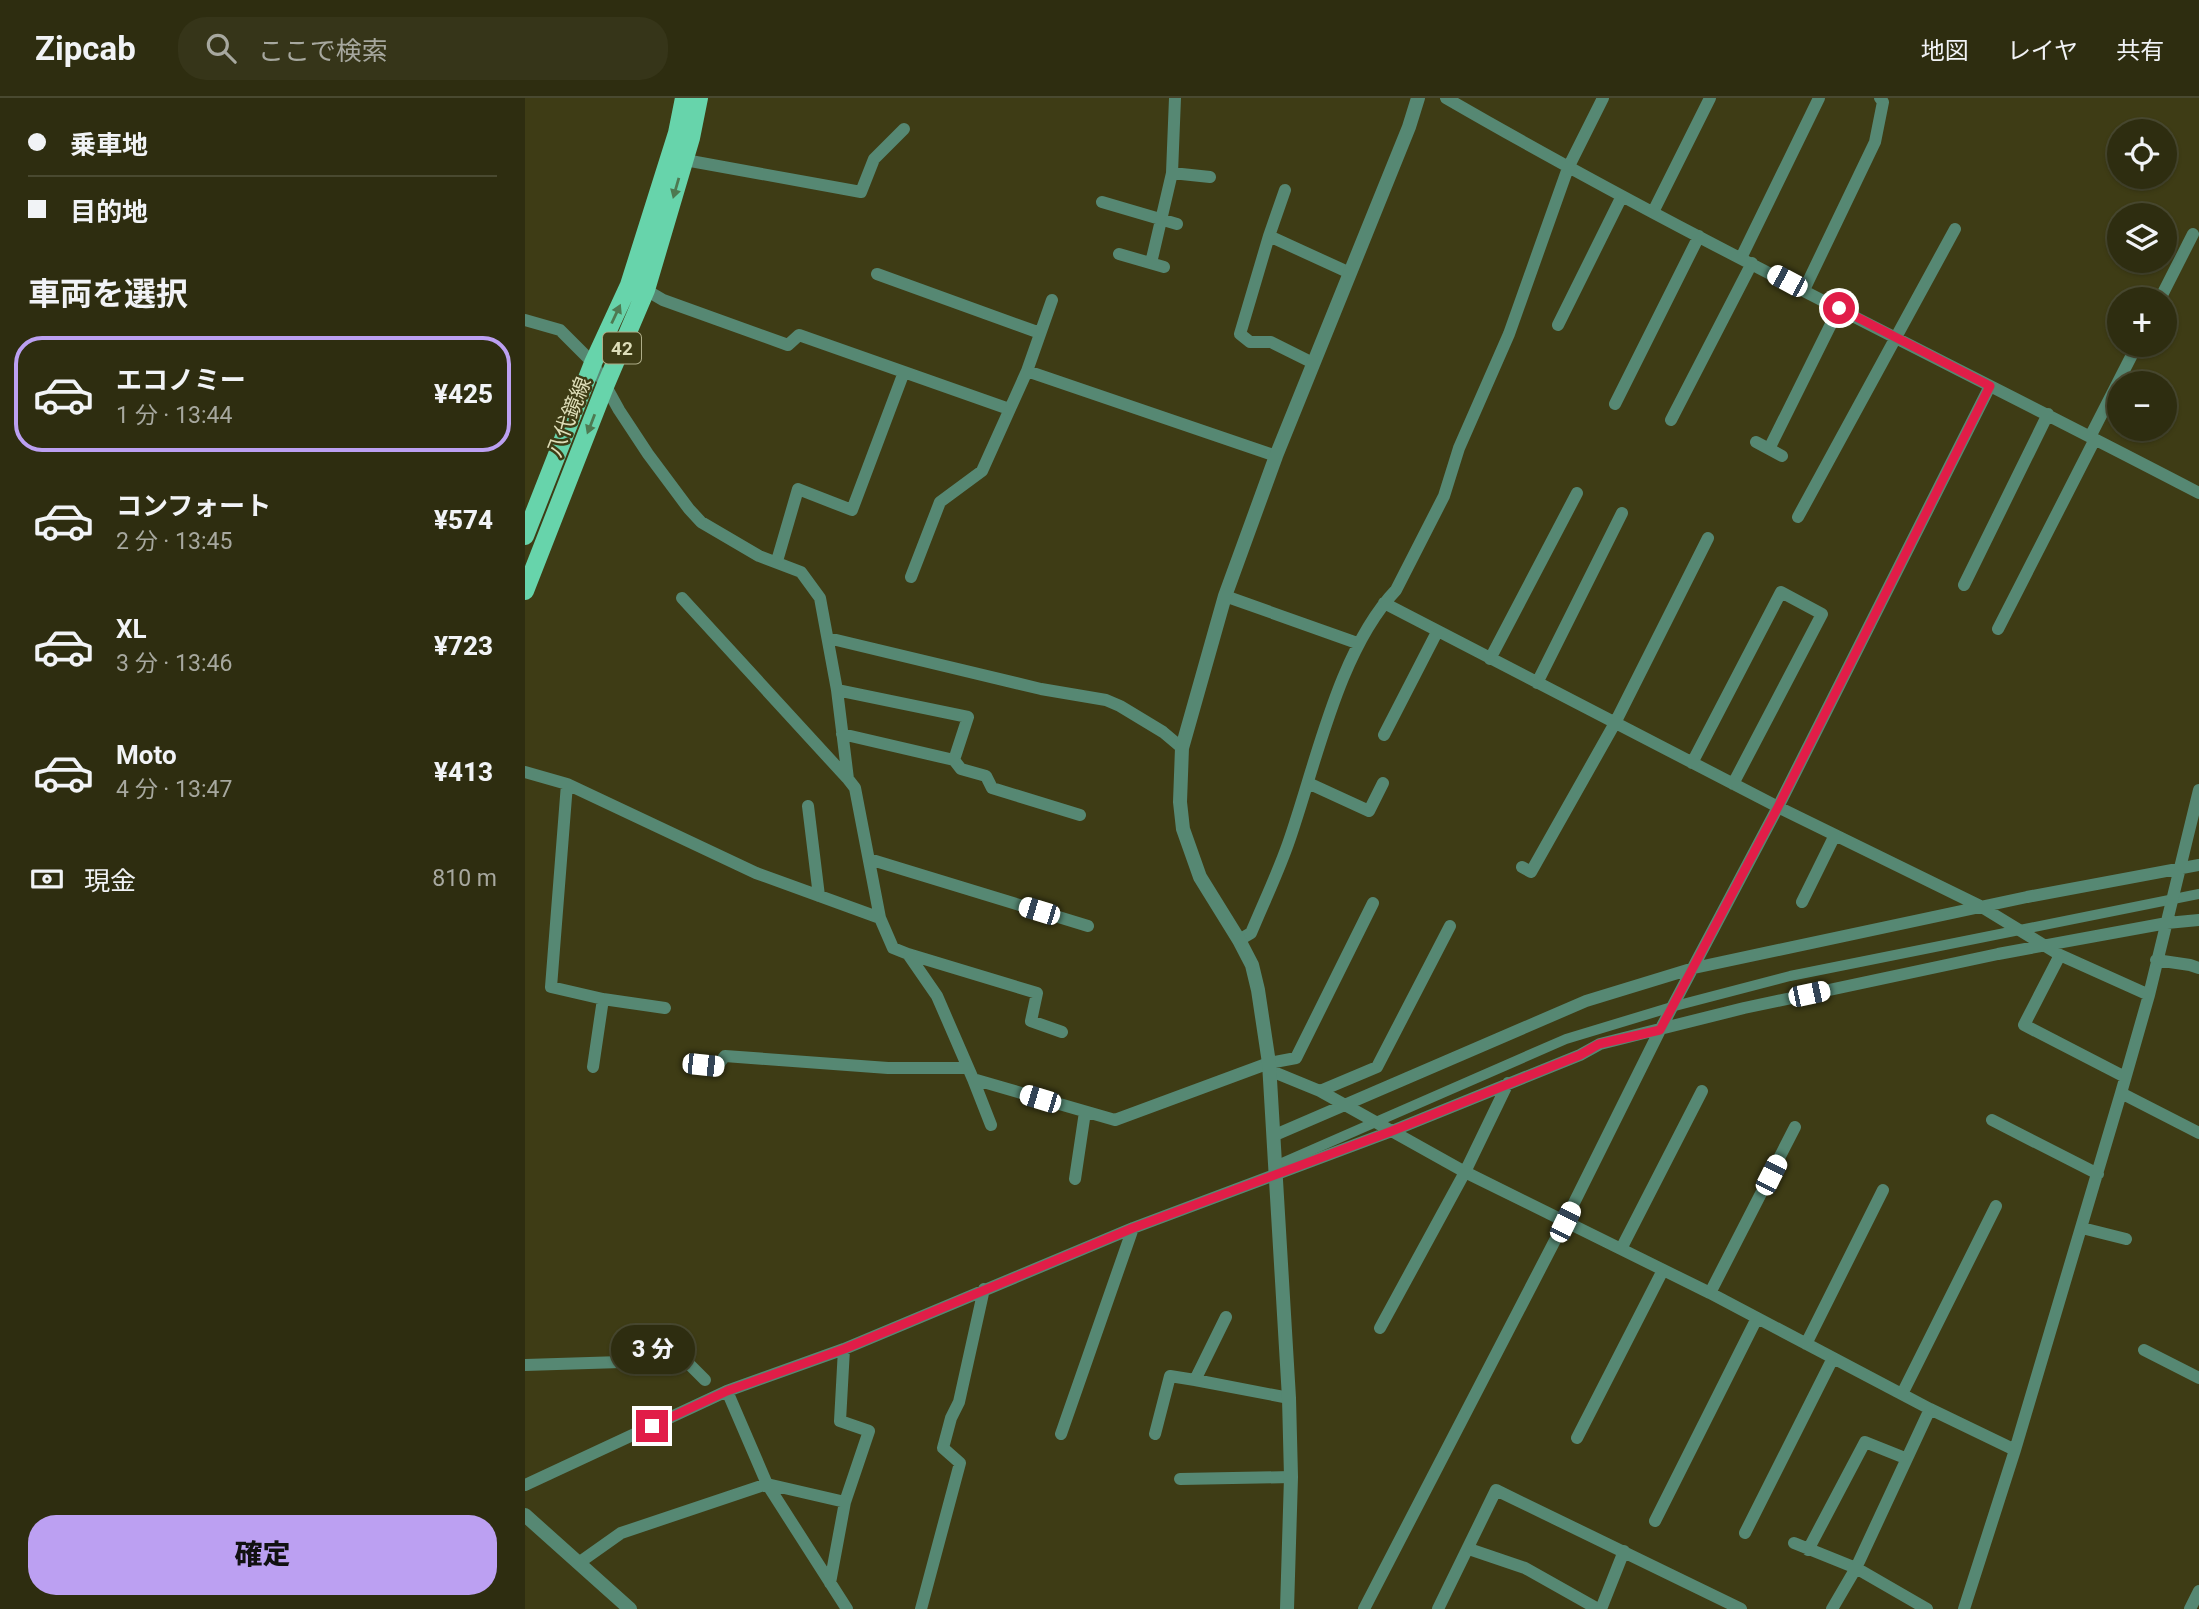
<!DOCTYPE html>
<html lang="ja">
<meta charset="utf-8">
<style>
:root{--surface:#2e2d10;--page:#363519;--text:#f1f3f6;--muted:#a7a89f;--line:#494930;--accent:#bca0f2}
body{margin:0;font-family:Roboto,"Noto Sans JP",sans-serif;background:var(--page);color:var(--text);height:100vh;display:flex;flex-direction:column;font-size:26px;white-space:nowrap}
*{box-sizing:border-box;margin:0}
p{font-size:23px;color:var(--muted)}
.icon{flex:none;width:38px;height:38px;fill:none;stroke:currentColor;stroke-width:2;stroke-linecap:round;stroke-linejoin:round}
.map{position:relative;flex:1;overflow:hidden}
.drawer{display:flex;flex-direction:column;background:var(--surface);width:525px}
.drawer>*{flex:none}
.top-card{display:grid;align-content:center;height:154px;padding:0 28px;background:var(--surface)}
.controls{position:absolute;left:1582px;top:21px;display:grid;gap:14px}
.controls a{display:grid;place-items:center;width:70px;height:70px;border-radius:50%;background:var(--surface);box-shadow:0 2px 5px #0004,0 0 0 2px var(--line);font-size:35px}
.end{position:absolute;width:32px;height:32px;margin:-16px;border:9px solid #e11d48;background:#fff;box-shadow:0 0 0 4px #fff}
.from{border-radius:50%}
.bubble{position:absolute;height:49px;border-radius:24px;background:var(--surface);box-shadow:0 2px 5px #0004,0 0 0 2px var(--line);font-size:23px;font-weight:800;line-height:49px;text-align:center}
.car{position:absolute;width:21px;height:42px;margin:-21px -10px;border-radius:9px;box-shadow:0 0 5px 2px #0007;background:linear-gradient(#fff 24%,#345 0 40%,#fff 0 76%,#345 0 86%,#fff 0)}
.top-card b{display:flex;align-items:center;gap:24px;height:66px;font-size:26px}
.top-card b+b{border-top:2px solid var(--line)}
.top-card i{width:18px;height:18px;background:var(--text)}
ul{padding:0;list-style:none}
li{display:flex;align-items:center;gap:21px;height:116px;margin:0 14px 10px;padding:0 14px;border:4px solid transparent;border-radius:28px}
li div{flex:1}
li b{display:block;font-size:26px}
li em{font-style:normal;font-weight:800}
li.current{border-color:var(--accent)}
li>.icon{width:63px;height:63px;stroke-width:1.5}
h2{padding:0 28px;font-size:32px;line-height:84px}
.pay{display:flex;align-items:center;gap:18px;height:77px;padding:0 28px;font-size:26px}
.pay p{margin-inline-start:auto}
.cta{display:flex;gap:14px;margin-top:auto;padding:14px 28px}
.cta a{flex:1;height:80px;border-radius:28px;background:var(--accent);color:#111;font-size:28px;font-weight:800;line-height:80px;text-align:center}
header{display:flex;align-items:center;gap:42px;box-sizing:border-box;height:98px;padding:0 35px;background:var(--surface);border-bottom:2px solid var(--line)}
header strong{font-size:33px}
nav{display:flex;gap:38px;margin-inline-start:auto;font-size:24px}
.search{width:490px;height:63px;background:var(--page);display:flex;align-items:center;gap:18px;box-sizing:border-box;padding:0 24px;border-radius:28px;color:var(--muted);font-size:26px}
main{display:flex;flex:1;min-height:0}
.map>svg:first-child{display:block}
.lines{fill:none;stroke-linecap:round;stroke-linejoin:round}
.pedestrian{stroke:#568873;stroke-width:10}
.minor{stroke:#568873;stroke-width:12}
.tertiary{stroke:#568873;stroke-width:14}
.primary{stroke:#67d4ab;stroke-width:18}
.oneway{fill:#4e7951}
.route{stroke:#e11d48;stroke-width:9}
.labels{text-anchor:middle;stroke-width:5;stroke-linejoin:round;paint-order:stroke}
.shield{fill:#3e3c15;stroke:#aead88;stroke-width:2}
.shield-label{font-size:19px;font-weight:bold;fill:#dedeb9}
.street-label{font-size:21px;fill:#dedeb9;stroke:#3e3c15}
</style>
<header>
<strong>Zipcab</strong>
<div class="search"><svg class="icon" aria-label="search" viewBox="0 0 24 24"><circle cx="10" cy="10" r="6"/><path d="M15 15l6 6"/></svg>ここで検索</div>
<nav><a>地図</a><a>レイヤ</a><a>共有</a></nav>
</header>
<main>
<section class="drawer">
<div class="top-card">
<b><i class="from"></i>乗車地</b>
<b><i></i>目的地</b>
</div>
<h2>車両を選択</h2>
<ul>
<li class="current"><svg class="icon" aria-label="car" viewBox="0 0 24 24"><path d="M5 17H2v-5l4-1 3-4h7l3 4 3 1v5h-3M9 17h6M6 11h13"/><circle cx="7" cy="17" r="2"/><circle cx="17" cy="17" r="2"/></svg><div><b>エコノミー</b><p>1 分 · 13:44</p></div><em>¥425</em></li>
<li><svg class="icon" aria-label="car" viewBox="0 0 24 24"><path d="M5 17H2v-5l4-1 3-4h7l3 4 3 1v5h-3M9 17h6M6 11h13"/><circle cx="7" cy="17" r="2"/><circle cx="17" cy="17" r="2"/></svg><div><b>コンフォート</b><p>2 分 · 13:45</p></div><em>¥574</em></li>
<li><svg class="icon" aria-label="car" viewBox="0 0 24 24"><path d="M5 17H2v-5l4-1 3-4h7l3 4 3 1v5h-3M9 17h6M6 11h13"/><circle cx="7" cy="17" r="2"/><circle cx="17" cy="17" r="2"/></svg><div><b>XL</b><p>3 分 · 13:46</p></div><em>¥723</em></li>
<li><svg class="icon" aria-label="car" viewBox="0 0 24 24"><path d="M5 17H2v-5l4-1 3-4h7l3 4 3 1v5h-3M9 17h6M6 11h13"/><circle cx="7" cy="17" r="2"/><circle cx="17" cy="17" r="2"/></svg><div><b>Moto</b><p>4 分 · 13:47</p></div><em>¥413</em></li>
</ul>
<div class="pay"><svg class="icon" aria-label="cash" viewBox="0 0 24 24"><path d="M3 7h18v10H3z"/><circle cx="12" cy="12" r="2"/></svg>現金<p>810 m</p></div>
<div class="cta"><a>確定</a></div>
</section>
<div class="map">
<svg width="1674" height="1511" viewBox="0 0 1674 1511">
<rect width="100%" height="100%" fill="#3e3c15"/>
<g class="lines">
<!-- pedestrian -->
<path class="pedestrian" d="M750,1068L1041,941L1150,908L1265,878L1674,796"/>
<!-- minor -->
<path class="minor" d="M921,0C1166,142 1423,264 1674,395
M160,62L336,94L349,61L379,31
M647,75L685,79
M760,92L744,138L715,236L725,244H746L788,265
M577,104L652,126
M1128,114L1185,0
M744,138L825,175
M594,156L639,169
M1216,160L1294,0
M626,165L647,75L650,0
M352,176L515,235
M121,192L138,202L263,247L274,237L484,311
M1279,192L1350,44L1358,4L1355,0
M1635,201L1668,136
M0,222L35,232L68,265L94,312L123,356L164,411L176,424L234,458L276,474L295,500L312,592L323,681L330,690L355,820L368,850L383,856L412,898L448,981L590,1022L744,965L771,960L848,805
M1033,227L1097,98
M502,273L751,358
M1090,306L1174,138
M1146,322L1227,165
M1566,337L1612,247
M1231,344L1257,358
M1244,351L1314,210
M1273,419L1430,131
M252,463L273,391L327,412L379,274
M386,479L415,404L457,373L502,273L527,202
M1439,487L1523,316
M700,498L832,545
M157,500L322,680
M859,505L1253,709L1455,808L1535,857L1624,897
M1473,531L1570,341
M303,540L516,591L581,602L595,608L638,634L657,650
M965,561L1052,395
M1012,585L1097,415
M312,592L443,619L429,662
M317,636L429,662L436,671L461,678L467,690L555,717
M859,637L912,534
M1167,665L1256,494L1297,516L1208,686
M0,674L42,686L231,775L355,820
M783,685L844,713L858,685
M42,686L26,889L78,901L140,910
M283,708L294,798
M344,761L563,828
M997,769L1006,774L1090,625L1183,440
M1277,804L1310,737
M714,842L726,835C738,806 752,777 763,746C791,667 813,553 871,492L919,398L934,350L984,236L1043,70L1078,0
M383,856L512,895L506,923L537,934
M1535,857L1499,927L1600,979
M1631,862L1665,867L1674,870
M164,966L192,968L200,958L363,970H442
M68,969L78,901
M744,972L795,993L940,1074L1185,1195L1405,1311L1490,1352
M448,981L466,1027
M795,993L852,969L925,828
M1596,995L1674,1035
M1467,1022L1573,1076
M750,1037L1061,903L1169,870L1502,799L1674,767
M550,1081L560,1014
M1557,1130L1601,1141
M1096,1151L1177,993
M1185,1195L1270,1029
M701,1219L670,1282L764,1300
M855,1230L940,1074L983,985
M1281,1246L1358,1092
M1619,1252L1674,1280
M0,1267L160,1262L180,1282
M202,1293L242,1386L322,1511
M1377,1296L1471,1108
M536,1336L608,1130
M630,1336L645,1278L670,1282
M1052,1340L1138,1172
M655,1381L766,1379
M0,1387L202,1293L319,1251L608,1130L867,1033L1055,957L1075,946L1219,910L1473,856L1642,825L1674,822
M1130,1423L1232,1220
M1220,1435L1308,1260
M1269,1445L1331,1470L1402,1511
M944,1451L1000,1470L1073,1511
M1283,1452L1340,1344L1380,1360
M55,1464L96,1435L242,1386L320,1404
M305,1485L320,1404L344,1333L315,1323L319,1251
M396,1511L435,1365L418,1350L426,1320L434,1304L459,1191
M839,1511L1040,1123L1135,932L1253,709L1465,288
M913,1511L971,1392L1216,1511
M1076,1511L1099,1453
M1307,1511L1331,1470L1405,1311
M1439,1511L1490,1352L1596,995L1624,897L1674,692
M1665,1511L1674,1493"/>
<!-- tertiary -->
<path class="tertiary" d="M0,1417L105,1511
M762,1511L766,1379L764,1300L744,965L733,892L727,867L714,842L675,779L658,731L655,704L657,650L700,498L751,358L884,29L893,0"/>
<!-- primary -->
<path class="primary" d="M0,438L68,265L104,187L152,35L159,0
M0,493L81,286L121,192L166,40L174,0"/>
</g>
<!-- one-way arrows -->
<defs><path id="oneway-solid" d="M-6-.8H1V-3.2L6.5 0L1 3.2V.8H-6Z" transform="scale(1.75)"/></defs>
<g class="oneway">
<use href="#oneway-solid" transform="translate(151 90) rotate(106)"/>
<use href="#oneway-solid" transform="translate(91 216) rotate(-65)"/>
<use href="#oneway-solid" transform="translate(66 326) rotate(111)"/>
</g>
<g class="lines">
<!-- route -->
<path class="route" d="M127,1328L202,1293L319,1251L608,1130L867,1033L1055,957L1074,946L1135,932L1253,709L1465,288L1314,210"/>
</g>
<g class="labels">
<!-- shield labels -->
<rect class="shield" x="78" y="234.5" width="38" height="31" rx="5"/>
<g class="shield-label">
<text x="97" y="257">42</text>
</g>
<!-- street labels -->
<g class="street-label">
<text transform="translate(44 319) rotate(-68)" y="7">八代鏡線</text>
</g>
</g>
</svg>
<div class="controls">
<a><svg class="icon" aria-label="locate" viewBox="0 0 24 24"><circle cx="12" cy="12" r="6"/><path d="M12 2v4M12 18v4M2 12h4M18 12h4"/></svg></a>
<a><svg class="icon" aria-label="layers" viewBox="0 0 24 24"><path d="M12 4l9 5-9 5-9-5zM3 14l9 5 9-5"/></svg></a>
<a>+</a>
<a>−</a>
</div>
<i class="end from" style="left:1314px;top:210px"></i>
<i class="end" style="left:127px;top:1328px"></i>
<div class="bubble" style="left:86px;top:1227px;width:84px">3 分</div>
<i class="car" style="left:1262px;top:183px;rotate:298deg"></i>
<i class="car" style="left:514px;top:813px;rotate:287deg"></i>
<i class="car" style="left:1284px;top:896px;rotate:78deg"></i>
<i class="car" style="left:178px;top:967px;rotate:96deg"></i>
<i class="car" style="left:515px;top:1001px;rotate:287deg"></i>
<i class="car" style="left:1246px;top:1077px;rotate:27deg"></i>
<i class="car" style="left:1040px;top:1124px;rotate:26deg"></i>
</div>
</main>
